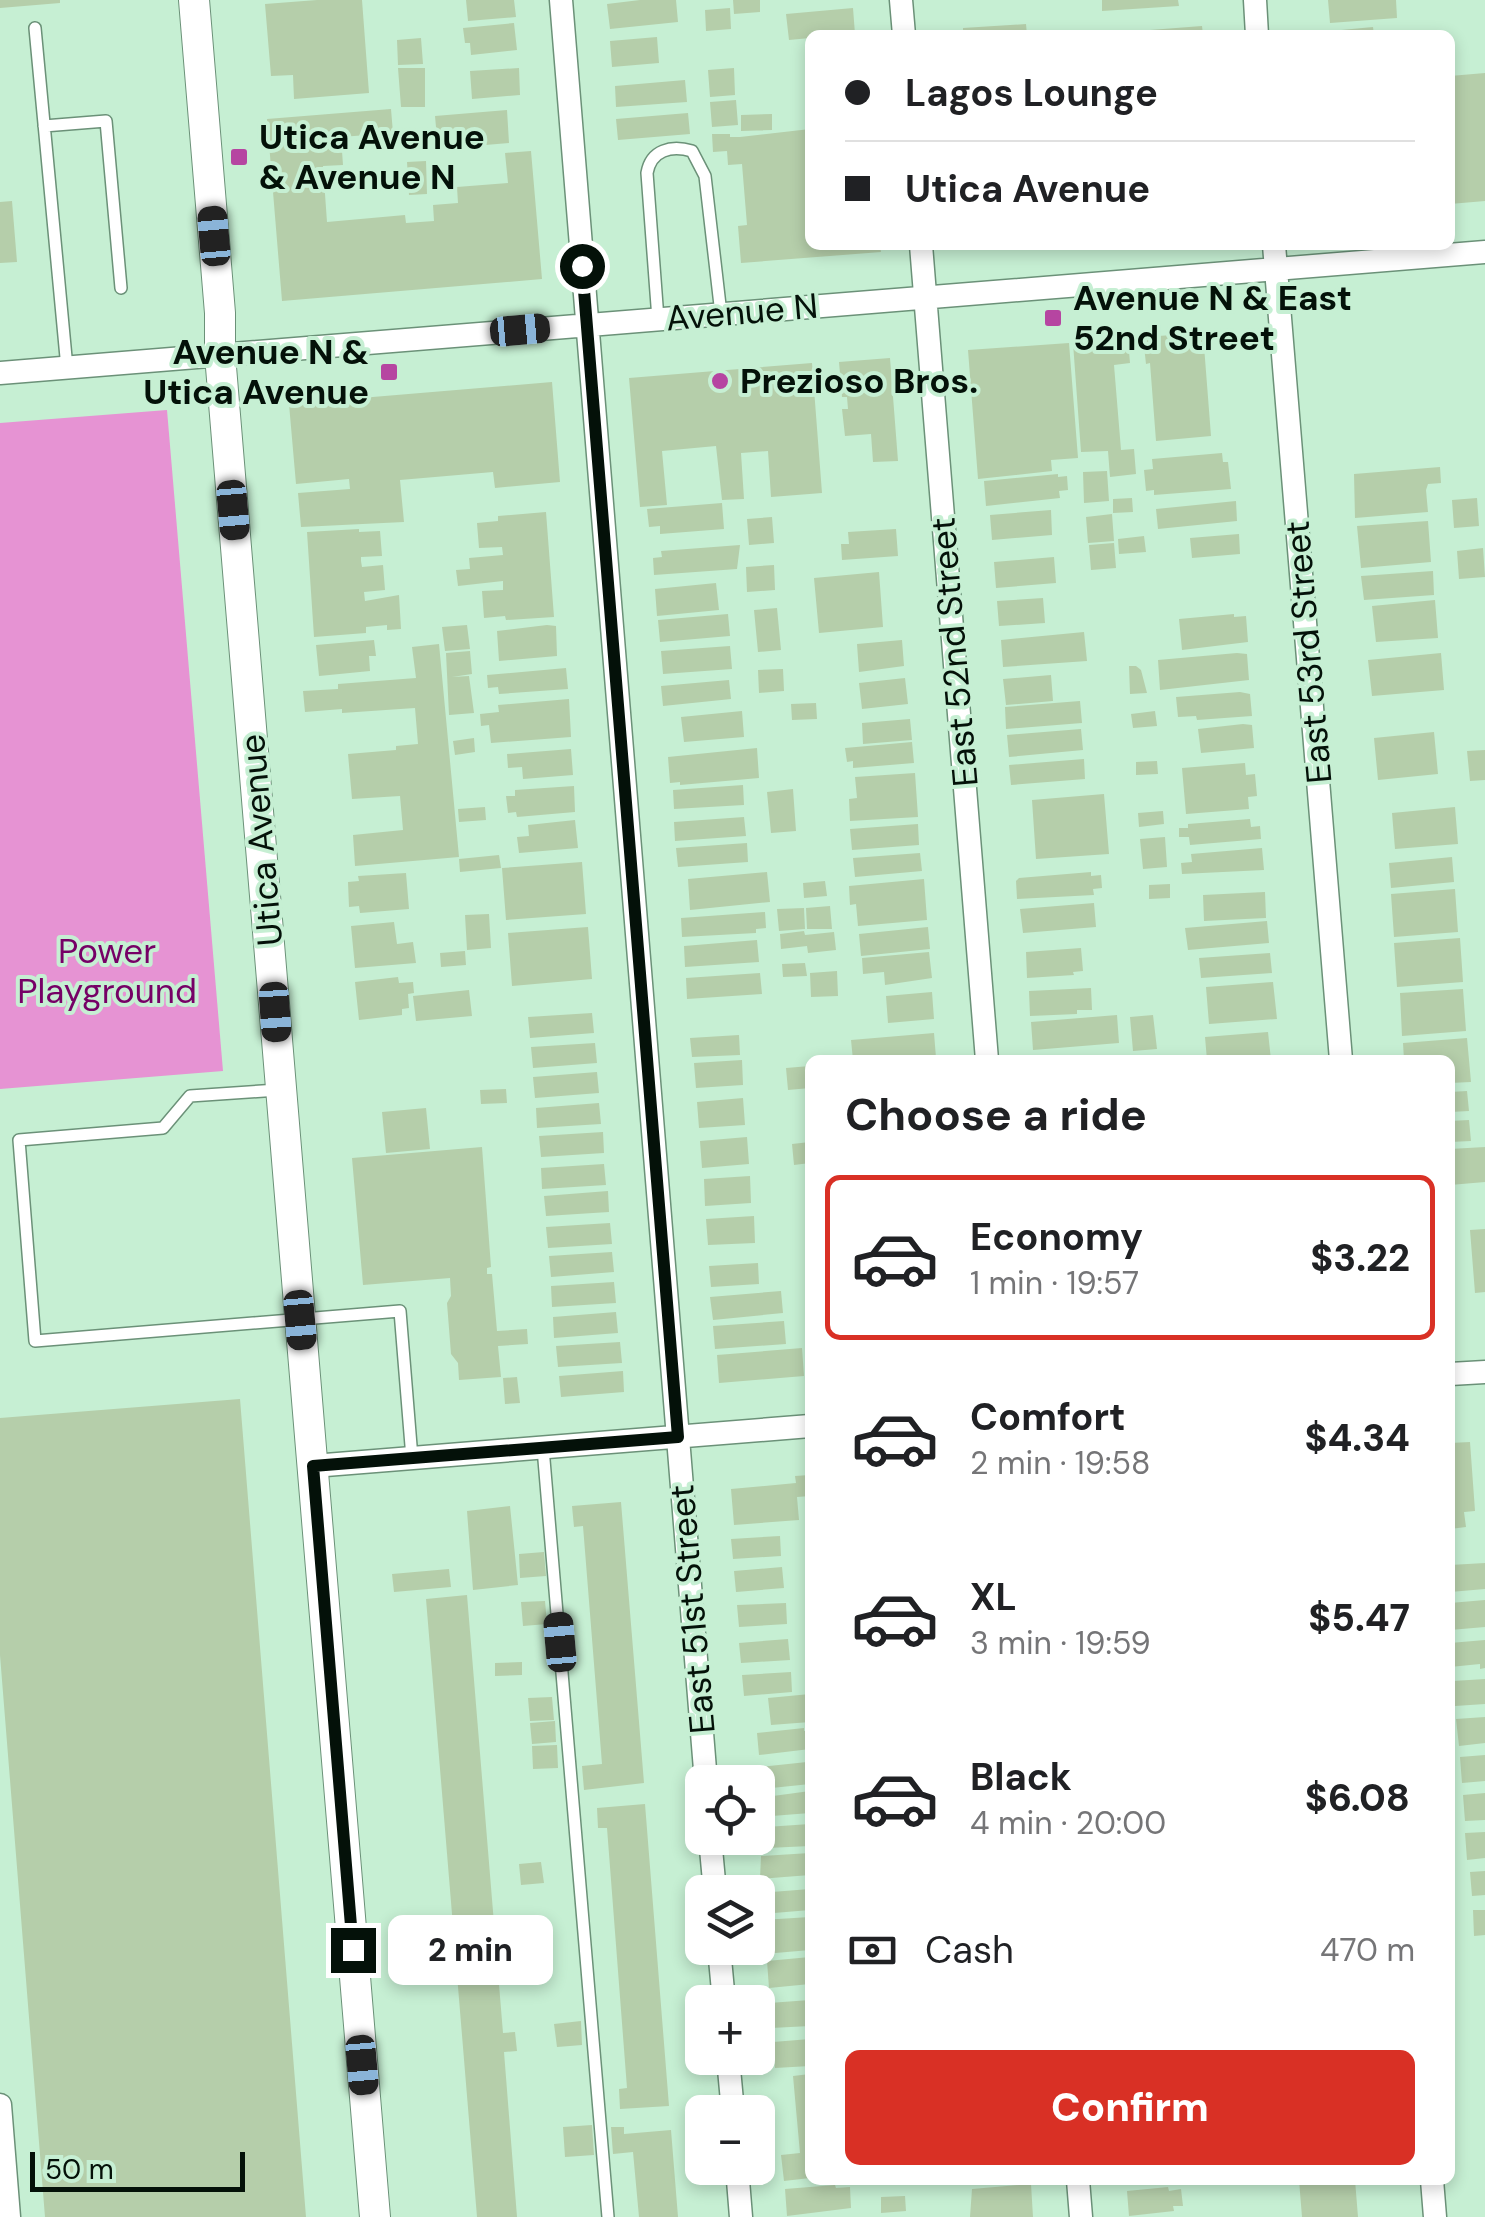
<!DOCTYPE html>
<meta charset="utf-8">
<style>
:root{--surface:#fff;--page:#f2f2f2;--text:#202124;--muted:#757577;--line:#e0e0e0;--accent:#d93025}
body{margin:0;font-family:"DM Sans",sans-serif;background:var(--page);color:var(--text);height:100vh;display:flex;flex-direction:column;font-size:38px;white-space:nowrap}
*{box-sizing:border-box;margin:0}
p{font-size:32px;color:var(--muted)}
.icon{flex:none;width:55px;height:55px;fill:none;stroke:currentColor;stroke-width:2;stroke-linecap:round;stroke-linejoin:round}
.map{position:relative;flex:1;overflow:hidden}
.panel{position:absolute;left:805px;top:1055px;width:650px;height:1130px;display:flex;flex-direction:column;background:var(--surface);border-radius:15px;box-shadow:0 5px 15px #0003}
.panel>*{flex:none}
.top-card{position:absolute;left:805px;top:30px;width:650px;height:220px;border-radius:15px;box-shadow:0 5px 15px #0003;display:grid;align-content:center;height:220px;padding:0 40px;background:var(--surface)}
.fabs{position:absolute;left:685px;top:1765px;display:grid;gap:20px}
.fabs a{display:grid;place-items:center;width:90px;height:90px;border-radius:15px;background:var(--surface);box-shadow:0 5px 15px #0003;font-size:50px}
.scale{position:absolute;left:30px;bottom:25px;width:215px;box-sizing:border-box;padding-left:10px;border:5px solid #041109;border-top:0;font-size:28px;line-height:35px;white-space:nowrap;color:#041109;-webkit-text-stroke:8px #c6efd3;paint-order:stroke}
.end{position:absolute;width:45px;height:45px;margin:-22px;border:12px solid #041109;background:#fff;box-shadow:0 0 0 5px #fff}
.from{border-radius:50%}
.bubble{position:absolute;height:70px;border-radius:15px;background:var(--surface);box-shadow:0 5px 15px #0003;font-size:32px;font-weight:800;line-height:70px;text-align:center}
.car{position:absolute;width:30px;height:60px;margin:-30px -15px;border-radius:12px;box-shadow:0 0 8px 2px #0007;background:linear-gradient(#222 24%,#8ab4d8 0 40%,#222 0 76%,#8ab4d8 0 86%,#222 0)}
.top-card b{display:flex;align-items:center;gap:35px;height:95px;font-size:38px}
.top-card b+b{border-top:2px solid var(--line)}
.top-card i{width:25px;height:25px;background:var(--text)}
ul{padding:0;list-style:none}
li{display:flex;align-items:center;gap:30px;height:165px;margin:0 20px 15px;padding:0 20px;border:5px solid transparent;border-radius:15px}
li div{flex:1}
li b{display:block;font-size:38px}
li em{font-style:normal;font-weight:800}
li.current{border-color:var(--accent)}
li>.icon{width:90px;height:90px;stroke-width:1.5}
h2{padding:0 40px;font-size:45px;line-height:120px}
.pay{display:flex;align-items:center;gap:25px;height:110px;padding:0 40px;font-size:38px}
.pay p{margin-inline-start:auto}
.button{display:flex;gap:20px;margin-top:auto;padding:20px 40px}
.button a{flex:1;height:115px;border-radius:15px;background:var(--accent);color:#fff;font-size:40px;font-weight:800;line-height:115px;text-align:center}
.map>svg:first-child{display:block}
.green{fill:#e693d3}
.building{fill:#b5ceaa}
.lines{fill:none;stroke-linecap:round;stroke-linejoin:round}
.service-casing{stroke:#6b9178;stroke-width:14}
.minor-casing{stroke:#6b9178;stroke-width:25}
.secondary-casing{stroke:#6b9178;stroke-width:32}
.service{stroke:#fff;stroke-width:11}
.minor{stroke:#fff;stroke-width:22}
.secondary{stroke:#fff;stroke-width:30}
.route{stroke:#041109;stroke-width:12}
.poi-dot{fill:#b645a1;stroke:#c6efd3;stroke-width:4}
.labels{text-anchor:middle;stroke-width:8;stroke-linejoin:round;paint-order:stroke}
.poi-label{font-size:35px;font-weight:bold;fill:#041109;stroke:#c6efd3;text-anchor:start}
.street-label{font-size:35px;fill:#041109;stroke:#c6efd3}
.park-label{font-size:35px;fill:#760066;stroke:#c6efd3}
</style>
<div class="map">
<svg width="1485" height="2217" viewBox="0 0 1485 2217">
<rect width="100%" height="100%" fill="#c6efd3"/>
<!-- green -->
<path class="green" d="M167,410L223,1071L0,1089V423Z"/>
<!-- building -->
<path class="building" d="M0,0H60V3L0,8Z
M317,0H362L369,93L294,99L293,75L271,76L265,4Z
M466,0H514L516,17L468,21Z
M640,0H676L678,22L610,29L607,4Z
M733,0H760V12L734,14Z
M1102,0H1178L1179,6L1102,11Z
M1328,0H1396L1397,18L1330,23Z
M730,8L731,29L706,31L705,10Z
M853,8L855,34L810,35V38L789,40L786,14Z
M514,23L517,50L471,55L470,43H465L463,28Z
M1026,24L1027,35H963V28Z
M1202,26L1203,35H1138L1137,31Z
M1373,27L1374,35H1320V32Z
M657,37L659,63L612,67L610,41Z
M421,38L423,64L398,65L397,40Z
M398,68H425V107H401Z
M519,68L520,95L472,99L470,71Z
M734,68L735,95L710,97L708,70Z
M1485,73V201L1450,204V76Z
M685,80L687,102L616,107L615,86Z
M736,100L738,125L712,127L710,102Z
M391,109L393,133L341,137L343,165L323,166L327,222L405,215L406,223L434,221L433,205L458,203L457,187L508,183L505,153L531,151L542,279L282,301L267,119Z
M507,110L509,143L438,149L435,116Z
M688,113L690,134L618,140L616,119Z
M772,114V130L741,131V115Z
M810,129V245H880L881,252L741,263L738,226L747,225L742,164L728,165L727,151L713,152L712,134H730V137H740Z
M426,161L427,194L409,195L407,162Z
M12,201L17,262L0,263V202Z
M1203,333L1211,436L1156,441L1150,363L1146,364L1143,337Z
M1128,339L1130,363L1114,365L1121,450L1134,449L1136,474L1110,477L1108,451L1081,452L1073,343Z
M1069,343L1078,458L1051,460L1052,471L978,479L968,350Z
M890,358L898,461L873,462L871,434L845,436L842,409H848L847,397H842L839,362Z
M812,363L822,493L771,497L768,451L741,453L744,499L722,500L716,446L662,451L667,505L640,507L629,378Z
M552,382L560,482L495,488L493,472L400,480L404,522L301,527L298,493L350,489L349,479L296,484L289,404Z
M1222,453L1223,462H1228L1231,489L1154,495V490L1146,491L1144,470L1153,469L1152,459Z
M1440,467L1441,483L1428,484L1426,490L1428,512L1355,518L1354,474Z
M1107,471L1109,501L1084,503L1083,472Z
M1058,474V477L1067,476L1068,490L1059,491L1060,498L986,506L984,481Z
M1132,498L1133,512L1113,513V499Z
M1477,498L1479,526L1454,528L1452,500Z
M1236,501L1237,521L1158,529L1156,509Z
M722,503L724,529L660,534V526L649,527L647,509Z
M1051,510L1052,535L992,540L990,515Z
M546,512L554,617L506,620L505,616L484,618L482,591L503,590V581L458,586L456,570L470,569L469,558L503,555L502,547L479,548L477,523L498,521V516Z
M1112,514L1114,541L1088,543L1086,517Z
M772,517L774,543L749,545L747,519Z
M1428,521L1431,562L1361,568L1357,526Z
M359,529V532L380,531L382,556L361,557V561L362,567L383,565L385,590L364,592L365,601L399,595L401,629L387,630V625L366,627V633L314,637L307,532Z
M896,529L898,556L842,560L841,544H849L848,532Z
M1239,534L1240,554L1192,558L1190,538Z
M1144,536L1146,552L1119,554L1118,539Z
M1114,543L1116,568L1091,570L1089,545Z
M740,545L737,569L654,575L653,558L662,557L661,551Z
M1483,548L1485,577L1459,579L1457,551Z
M1054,557L1056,583L996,588L994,562Z
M774,565L775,590L747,592L746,567Z
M1433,571L1434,595L1364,600L1361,576Z
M879,572L883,627L819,633L814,578Z
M716,583L719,610L657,616L655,589Z
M1043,598L1045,623L999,626L997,601Z
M1435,600L1438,638L1376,642L1372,606Z
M777,608L781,650L758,652L754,610Z
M728,614L730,636L660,642L658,620Z
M1234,614V617L1246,616L1248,642L1182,650L1179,619Z
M467,625L470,649L445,651L442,627Z
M547,625L556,626L557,656L499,661L497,631Z
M1084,632L1087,661L1003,667L1001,640Z
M374,640L376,656H369L370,671L319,676L316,645Z
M902,640L904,666L859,672L857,644Z
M439,644L459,857L355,866L353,835L403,830L400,796L352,799L348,754L396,750V746L418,744L415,708L342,713V709L305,712L303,691L338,689V684L416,678L412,647Z
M730,646L732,669L663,674L661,651Z
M470,651L472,674L452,677L469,676L474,713L449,715L446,653Z
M1237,653L1247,654L1249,680L1160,690L1158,660Z
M1441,653L1444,690L1372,696L1368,660Z
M1129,666H1136L1141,670L1147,693L1130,694Z
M566,668L568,689L499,694L498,687L488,688L487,675Z
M783,669L784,691L759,693L758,670Z
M1051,675L1053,701L1006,705L1003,679Z
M905,678L908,704L862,709L859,683Z
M729,680L731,699L663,706L661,686Z
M1240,692L1250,694L1252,716L1197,720L1196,716L1178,717L1176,697Z
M569,699L571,737L491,743L489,725L481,726L480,714L499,712L498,705Z
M1080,701L1082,723L1006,729L1005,707Z
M816,703L817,719L792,720L791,704Z
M742,711L744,737L684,742L681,717Z
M1155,711L1157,726L1133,728L1131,714Z
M910,719L912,740L863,744L862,723Z
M1243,724L1252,725L1254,748L1201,753L1198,729Z
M1081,729L1083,750L1009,757L1007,735Z
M1434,732L1438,774L1378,780L1374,738Z
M474,738L475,752L455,755L453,741Z
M912,742L914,763L853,768V761L847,762L845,748Z
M757,748L759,778L680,785V782L670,783L668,757Z
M571,749L573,775L523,779L522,767L508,768L507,754Z
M1485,750V780L1470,781L1467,751Z
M1084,759L1085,779L1011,785L1009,765Z
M1157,761L1158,774L1136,775V762Z
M1245,763L1246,775L1255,774L1257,796L1248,797L1249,809L1186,814L1182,768Z
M915,773L918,817L850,821L849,799L857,798L855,777Z
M743,785L744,805L674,809L673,790Z
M574,786L575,812L517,817L516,812L508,813L506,796H515V790Z
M793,789L796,831L771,833L767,792Z
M1104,794L1109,854L1036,859L1032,800Z
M485,807L486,820L459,822L458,809Z
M1455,807L1458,844L1395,849L1392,813Z
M1163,811L1164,824L1139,827L1138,813Z
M744,817L746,836L675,841L674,822Z
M1250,819L1251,827L1260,826L1261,839L1190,845L1189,837H1179V828H1188V824Z
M575,820L578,848L519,853L517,837L529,836L528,825Z
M918,824L919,845L852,850L850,829Z
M1165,837L1167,867L1143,869L1140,839Z
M747,843L748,862L678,867L676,848Z
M1262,848L1264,870L1182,874L1181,863L1192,862L1191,854Z
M920,853L922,871L855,877L853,858Z
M499,855L501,868L460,872L459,859Z
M1452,857L1454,882L1391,888L1389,863Z
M582,862L586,914L506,920L502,868Z
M767,872L770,902L690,910L688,879Z
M1091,872V876L1101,875L1102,888L1093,889L1094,895L1017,899L1016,881L1019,878Z
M406,873L409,909L360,913L359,906L349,907L348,882L359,881L358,876Z
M924,879L927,920L858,926L856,904L850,905L849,886Z
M825,881L827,896L804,898L803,883Z
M1170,884V898L1149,899V885Z
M1455,889L1458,932L1394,937L1391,894Z
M1265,892L1266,918L1204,921L1203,895Z
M1094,903L1096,927L1023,933L1020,909Z
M830,906L832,929H807L806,908Z
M804,908L805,929L779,931L777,909Z
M765,912L766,928L756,929V933L682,937L681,918Z
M489,914L491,948L467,950L465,915Z
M1267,921L1269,943L1188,950L1185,928Z
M394,922L397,944L413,942L416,963L355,968L351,926Z
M588,927L592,979L512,986L508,933Z
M928,927L930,949L861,956L859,934Z
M804,931L805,935L834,932L836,950L808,953L807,946L781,949L780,934Z
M1460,938L1463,982L1397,987L1394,943Z
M757,940L759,962L685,967L684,946Z
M1081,948L1083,971L1073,972L1074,975L1027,978L1026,952Z
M465,951L466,965L441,967L440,953Z
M929,952L932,978L885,985L884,972L863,974L862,958Z
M1270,953L1272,973L1201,978L1199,958Z
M805,963L807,976L783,977L782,964Z
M837,971L838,996L811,997L810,973Z
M760,973L762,994L687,999L686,978Z
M398,977L399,983L413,982L414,993L408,994L409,1008L402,1009V1015L359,1020L355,982Z
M1273,982L1277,1019L1209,1024L1206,987Z
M1091,988L1092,1010H1077V1014L1030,1016L1029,991Z
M1463,989L1466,1031L1402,1036L1400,993Z
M469,990L472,1016L416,1021L413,996Z
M932,992L934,1019L888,1023L886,996Z
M592,1013L594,1033L530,1038L528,1017Z
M1117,1015L1119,1043L1033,1050L1031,1022Z
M1153,1015L1157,1049L1133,1051L1130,1017Z
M1268,1032L1271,1060H1207L1205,1037Z
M934,1033L936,1058L853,1060L851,1040Z
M739,1035L740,1055L692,1057L690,1038Z
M1467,1038L1471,1082L1450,1083V1060H1404L1403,1043Z
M595,1043L597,1063L533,1068L531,1047Z
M742,1060L743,1085L696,1088L694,1063Z
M810,1066V1088L788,1090L786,1068Z
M597,1072L599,1093L535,1098L533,1077Z
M506,1089L507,1103L481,1104L480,1090Z
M1467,1091L1469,1111L1450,1112V1092Z
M743,1098L745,1125L699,1128L697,1102Z
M599,1103L601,1124L537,1128L536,1108Z
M426,1108L430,1149L386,1153L382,1112Z
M1469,1120L1471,1141L1450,1142V1121Z
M603,1132L604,1153L541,1157L539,1136Z
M747,1137L749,1164L702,1168L700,1141Z
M810,1142V1163L794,1165L792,1144Z
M482,1147L491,1267L487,1268V1274H492L497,1331L527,1329L528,1344L498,1346L501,1377L459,1380L458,1363L451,1354L447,1303L451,1296L450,1278L363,1285L352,1158Z
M1485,1147V1182L1450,1185V1149Z
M604,1164L606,1185L542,1189L541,1168Z
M750,1176L751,1203L705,1206L704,1179Z
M608,1191L609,1212L546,1216L544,1196Z
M754,1216L755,1243L708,1245L706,1219Z
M610,1223L612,1244L548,1248L546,1227Z
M1485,1229V1292L1475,1293L1470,1230Z
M612,1252L614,1272L551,1277L549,1256Z
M758,1263L759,1284L711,1287L709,1266Z
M614,1282L616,1303L552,1307L551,1286Z
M781,1291L783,1313L713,1320L710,1297Z
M616,1312L618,1333L554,1338L553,1317Z
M784,1321L786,1344L715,1349L713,1326Z
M620,1342L622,1363L558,1367L556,1346Z
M802,1348L804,1376L719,1383L717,1355Z
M623,1371L624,1392L561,1397L559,1376Z
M517,1377L520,1403L505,1404L503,1378Z
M240,1399L306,2217H45L0,1655V1418Z
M1470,1442L1475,1511L1464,1512L1466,1527L1450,1529V1443Z
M810,1475V1496L797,1497L799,1520L734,1525L731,1489L796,1483L795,1476Z
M621,1502L644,1783L584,1790L582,1766L602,1764L583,1526L574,1527L572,1506Z
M510,1506L518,1585L473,1590L467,1511Z
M780,1536L781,1556L733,1559L731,1539Z
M544,1552L546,1576L520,1578L519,1554Z
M1485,1563V1589L1450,1592V1565Z
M782,1567L784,1588L736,1592L734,1571Z
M449,1569L451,1587L394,1592L392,1574Z
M467,1595L503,2033L515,2032L517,2051L504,2052L517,2217H477L426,1599Z
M1485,1600V1627L1450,1630V1603Z
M545,1601L547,1624L523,1626L521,1602Z
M786,1603L787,1624L739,1627L737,1605Z
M788,1639L790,1660L741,1663L739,1643Z
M1485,1640V1668L1480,1669V1664L1450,1667V1643Z
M522,1662V1675L495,1676V1663Z
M791,1672L792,1692L744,1696L742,1675Z
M1485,1679V1704L1455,1706L1453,1681Z
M810,1694V1722L771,1725L768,1698Z
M552,1697L554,1720L530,1721L528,1698Z
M1485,1717V1743L1459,1746L1456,1719Z
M555,1721L556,1742L532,1744L530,1723Z
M804,1728V1731L810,1730V1749L759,1755L757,1733Z
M557,1745L558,1768L533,1769L532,1746Z
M1485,1755V1781L1462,1783L1460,1757Z
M807,1762L810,1764V1784L762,1789L760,1767Z
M810,1791V1813L758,1817V1798Z
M1485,1793V1820L1465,1821L1463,1795Z
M645,1804L669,2106L620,2109L619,2089L627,2088L607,1828H598L597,1808Z
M810,1824V1846L767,1848L766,1827Z
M1485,1832V1858L1467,1860L1465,1833Z
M810,1853V1875L760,1879L761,1856Z
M541,1862L544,1883L521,1885L519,1864Z
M1485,1871V1895L1472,1896L1470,1872Z
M810,1889V1910L761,1914L759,1893Z
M1473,1910H1485V1935L1474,1936Z
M810,1917V1950L764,1954L762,1920Z
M810,1957V1984L769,1988L767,1961Z
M810,2000V2026L771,2028L769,2003Z
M581,2021L582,2045L557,2047L554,2024Z
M810,2039V2066L775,2068L773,2042Z
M810,2074V2178L784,2181L781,2155L800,2153L793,2076Z
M592,2125L594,2155L565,2157L563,2127Z
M611,2127H624V2134L671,2130L678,2217H639L633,2152L613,2154Z
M1299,2180H1355L1358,2217H1302Z
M1031,2184L1033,2217H970L972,2189Z
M835,2185L836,2188L850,2187L851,2208L787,2216L785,2189Z
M1168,2187L1169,2191L1181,2189L1183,2206H1173L1174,2211L1129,2216L1127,2191Z
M905,2196L906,2211L881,2213V2197Z"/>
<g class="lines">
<!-- service casing -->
<g class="service-casing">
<path id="service" d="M35,28L67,368
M44,126L106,121L121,288
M658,319L647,173C651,150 671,145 692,151L705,176L721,314
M278,1090L190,1096L163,1128L19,1140L35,1341L400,1311L412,1458
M543,1448L608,2217"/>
</g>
<!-- minor casing -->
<g class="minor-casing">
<path id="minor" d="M561,0L706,1782
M901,0L904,35
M1255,0L1257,35
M921,245L987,1060
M1274,245L1341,1060
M0,373L1485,252
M1450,1374L1485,1372
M313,1466L810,1426
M710,1838L715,1892
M719,1948L724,2002
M728,2058L733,2112
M0,2105L9,2217
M737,2168L741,2217
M1078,2180L1081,2217
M1432,2180L1435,2217"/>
</g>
<!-- secondary casing -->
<g class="secondary-casing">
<path id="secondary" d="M194,0L220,313V355L375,2217"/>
</g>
<!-- service -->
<use href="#service" class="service"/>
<!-- minor -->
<use href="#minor" class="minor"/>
<!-- secondary -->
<use href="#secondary" class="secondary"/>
</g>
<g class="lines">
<!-- route -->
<path class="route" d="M353,1950L313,1466L678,1437L582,266"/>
</g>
<!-- markers -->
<g class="poi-dot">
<rect x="229" y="147" width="20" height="20" rx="5"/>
<rect x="1043" y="308" width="20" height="20" rx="5"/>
<rect x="379" y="362" width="20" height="20" rx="5"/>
<circle cx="720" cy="381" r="10"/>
</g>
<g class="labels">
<!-- poi labels -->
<g class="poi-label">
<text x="259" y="149">Utica Avenue<tspan x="259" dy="40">&amp; Avenue N</tspan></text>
<text x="1073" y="310">Avenue N &amp; East<tspan x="1073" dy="40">52nd Street</tspan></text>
<text x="369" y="364" text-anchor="end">Avenue N &amp;<tspan x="369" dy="40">Utica Avenue</tspan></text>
<text x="740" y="393">Prezioso Bros.</text>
</g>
<!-- street labels -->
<g class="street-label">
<text transform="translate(742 312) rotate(-5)" y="12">Avenue N</text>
<text transform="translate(954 652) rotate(-95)" y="12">East 52nd Street</text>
<text transform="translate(1308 652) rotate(-95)" y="12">East 53rd Street</text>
<text transform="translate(261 840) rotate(-95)" y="12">Utica Avenue</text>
<text transform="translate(692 1609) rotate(-95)" y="12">East 51st Street</text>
</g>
<!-- park labels -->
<g class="park-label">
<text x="107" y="963">Power<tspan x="107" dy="40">Playground</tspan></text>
</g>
</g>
</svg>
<div class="fabs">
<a><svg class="icon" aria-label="locate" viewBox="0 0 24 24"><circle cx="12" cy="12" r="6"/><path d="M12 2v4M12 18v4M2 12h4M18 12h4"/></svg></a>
<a><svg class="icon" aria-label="layers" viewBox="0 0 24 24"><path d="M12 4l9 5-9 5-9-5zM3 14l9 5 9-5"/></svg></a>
<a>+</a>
<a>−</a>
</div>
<div class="scale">50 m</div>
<i class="end from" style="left:582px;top:266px"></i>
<i class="end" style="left:353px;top:1950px"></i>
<div class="bubble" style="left:388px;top:1915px;width:165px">2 min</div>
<i class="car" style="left:214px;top:236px;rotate:355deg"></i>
<i class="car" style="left:520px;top:330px;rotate:85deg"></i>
<i class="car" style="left:233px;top:510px;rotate:175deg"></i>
<i class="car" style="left:275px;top:1012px;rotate:176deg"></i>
<i class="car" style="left:300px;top:1320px;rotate:175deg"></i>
<i class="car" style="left:560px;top:1642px;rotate:355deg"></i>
<i class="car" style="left:362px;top:2065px;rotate:175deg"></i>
<div class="top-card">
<b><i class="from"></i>Lagos Lounge</b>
<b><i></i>Utica Avenue</b>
</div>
<section class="panel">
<h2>Choose a ride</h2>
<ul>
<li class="current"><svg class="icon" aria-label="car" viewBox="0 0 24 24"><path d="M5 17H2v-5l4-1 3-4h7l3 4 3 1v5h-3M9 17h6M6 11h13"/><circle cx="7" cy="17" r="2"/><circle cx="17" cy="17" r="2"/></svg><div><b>Economy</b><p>1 min · 19:57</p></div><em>$3.22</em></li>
<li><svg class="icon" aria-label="car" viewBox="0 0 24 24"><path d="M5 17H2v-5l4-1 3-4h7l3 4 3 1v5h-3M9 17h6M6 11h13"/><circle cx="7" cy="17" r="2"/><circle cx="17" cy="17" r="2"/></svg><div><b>Comfort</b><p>2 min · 19:58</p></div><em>$4.34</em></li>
<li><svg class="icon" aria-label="car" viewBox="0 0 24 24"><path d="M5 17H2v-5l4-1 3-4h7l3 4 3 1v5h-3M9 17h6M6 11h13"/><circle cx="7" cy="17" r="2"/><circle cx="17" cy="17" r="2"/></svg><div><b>XL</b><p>3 min · 19:59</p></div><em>$5.47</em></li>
<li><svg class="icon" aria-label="car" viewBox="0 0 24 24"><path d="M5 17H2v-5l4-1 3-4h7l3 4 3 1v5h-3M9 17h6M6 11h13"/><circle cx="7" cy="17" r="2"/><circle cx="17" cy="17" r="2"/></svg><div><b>Black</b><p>4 min · 20:00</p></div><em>$6.08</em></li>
</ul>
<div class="pay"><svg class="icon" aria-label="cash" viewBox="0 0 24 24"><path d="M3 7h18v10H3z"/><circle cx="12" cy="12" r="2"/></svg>Cash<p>470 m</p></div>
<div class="button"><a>Confirm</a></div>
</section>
</div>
